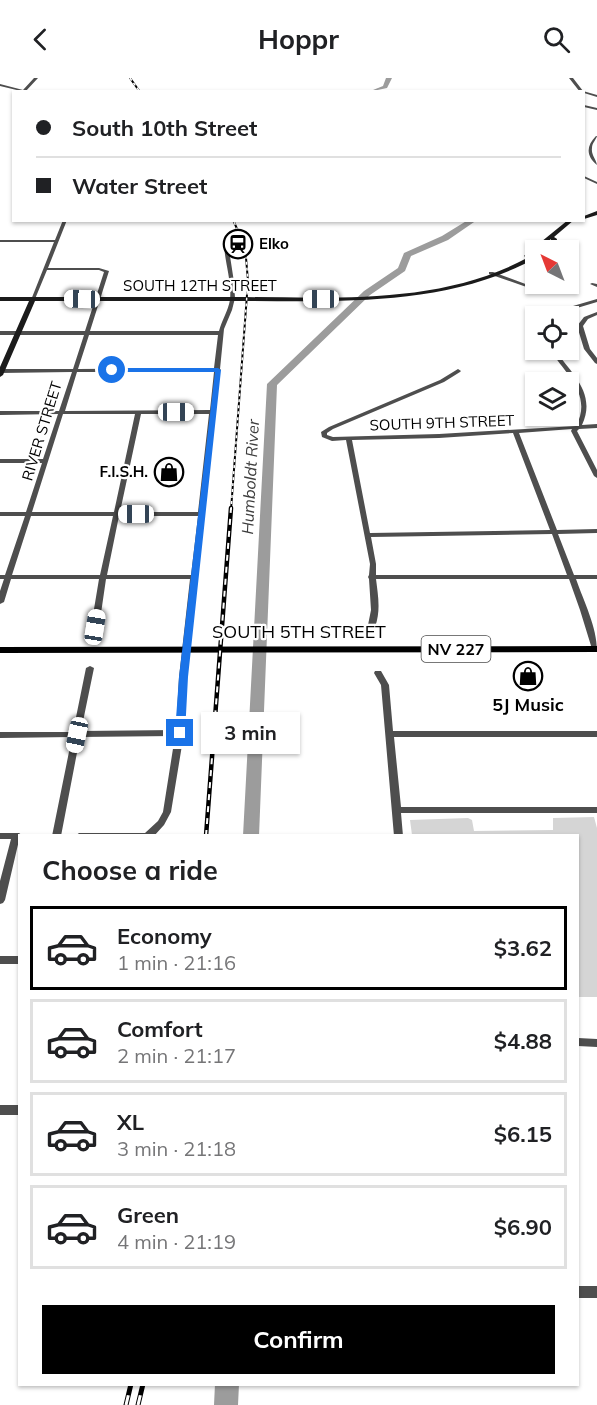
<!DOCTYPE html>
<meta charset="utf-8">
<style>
:root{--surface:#fff;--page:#f6f6f6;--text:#202124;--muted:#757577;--line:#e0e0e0;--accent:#000}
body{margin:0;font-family:Mulish,sans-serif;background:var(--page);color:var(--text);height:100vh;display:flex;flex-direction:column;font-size:22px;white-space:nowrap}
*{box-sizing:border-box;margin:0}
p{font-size:20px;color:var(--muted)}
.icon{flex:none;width:33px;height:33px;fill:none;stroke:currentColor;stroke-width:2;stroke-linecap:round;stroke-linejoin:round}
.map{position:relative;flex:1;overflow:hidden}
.sheet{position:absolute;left:18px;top:756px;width:561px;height:552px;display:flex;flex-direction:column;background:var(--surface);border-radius:0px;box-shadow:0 2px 4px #0004}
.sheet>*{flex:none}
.top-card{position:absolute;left:12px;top:12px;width:573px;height:132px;border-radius:0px;box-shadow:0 2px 4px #0004;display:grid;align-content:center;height:132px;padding:0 24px;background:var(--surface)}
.needle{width:39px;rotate:318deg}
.controls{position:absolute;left:525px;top:162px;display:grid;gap:12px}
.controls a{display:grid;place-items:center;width:54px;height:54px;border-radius:0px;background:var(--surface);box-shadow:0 2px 4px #0004;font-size:30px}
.end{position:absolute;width:27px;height:27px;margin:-14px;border:8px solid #1a73e8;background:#fff;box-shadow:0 0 0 3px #fff}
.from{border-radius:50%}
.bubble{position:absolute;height:42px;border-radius:0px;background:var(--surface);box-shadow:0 2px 4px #0004;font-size:20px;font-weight:700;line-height:42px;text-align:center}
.car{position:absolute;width:18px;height:36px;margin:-18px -9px;border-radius:8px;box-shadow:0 0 4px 2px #0007;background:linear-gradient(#fff 24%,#345 0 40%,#fff 0 76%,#345 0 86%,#fff 0)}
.top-card b{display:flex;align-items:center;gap:21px;height:57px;font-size:22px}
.top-card b+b{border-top:2px solid var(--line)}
.top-card i{width:15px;height:15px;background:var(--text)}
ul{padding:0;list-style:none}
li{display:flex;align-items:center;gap:18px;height:84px;margin:0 12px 9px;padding:0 12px;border:3px solid var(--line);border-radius:0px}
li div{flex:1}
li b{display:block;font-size:22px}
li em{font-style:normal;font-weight:700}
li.active{border-color:var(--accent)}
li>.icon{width:54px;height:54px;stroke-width:1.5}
h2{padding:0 24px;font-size:27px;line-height:72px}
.primary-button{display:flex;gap:12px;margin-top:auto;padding:12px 24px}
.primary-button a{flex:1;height:69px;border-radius:0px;background:var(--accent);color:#fff;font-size:24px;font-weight:700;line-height:69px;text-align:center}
header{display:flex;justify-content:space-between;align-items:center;height:78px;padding:0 24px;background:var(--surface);font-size:27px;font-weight:700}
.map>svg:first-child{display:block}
.green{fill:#d5d5d5}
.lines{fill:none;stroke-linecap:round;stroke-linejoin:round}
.river{fill:#9c9c9c;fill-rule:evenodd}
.street{fill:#4e4e4e;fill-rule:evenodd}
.secondary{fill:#1b1b1b;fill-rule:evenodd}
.primary{fill:#000;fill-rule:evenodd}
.rail-far2-casing{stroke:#000;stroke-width:2}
.rail-far1-casing{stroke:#000;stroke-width:4.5}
.rail-casing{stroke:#000;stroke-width:5}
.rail-far2{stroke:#fff;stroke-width:1.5;stroke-dasharray:3;stroke-linecap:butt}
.rail-far1{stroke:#fff;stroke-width:2;stroke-dasharray:6;stroke-linecap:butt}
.rail{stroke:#fff;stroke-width:3;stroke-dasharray:10;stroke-linecap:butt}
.route{fill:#1a73e8}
.labels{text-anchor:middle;stroke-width:4.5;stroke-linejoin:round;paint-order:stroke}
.far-poi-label{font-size:15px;font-weight:bold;fill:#000;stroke:#fff;text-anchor:start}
.far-street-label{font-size:15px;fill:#000;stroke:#fff}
.far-water-label{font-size:16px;font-style:italic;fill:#3d3d3d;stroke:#fff}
.shield{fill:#fff;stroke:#4c4c4c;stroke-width:1.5}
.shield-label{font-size:16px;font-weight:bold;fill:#000}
.street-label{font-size:18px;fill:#000;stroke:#fff}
.poi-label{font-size:18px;font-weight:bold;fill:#000;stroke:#fff}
</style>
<header><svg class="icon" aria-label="back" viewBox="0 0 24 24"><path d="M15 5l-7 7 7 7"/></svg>Hoppr<svg class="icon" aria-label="search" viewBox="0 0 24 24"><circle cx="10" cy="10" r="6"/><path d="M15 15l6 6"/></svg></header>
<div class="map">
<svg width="597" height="1327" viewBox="0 0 597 1327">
<rect width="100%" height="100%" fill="#fff"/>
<!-- green -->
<path class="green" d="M594,739L597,750V919H578V758L412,757L410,742L468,740L472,742L474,753L553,752V740Z"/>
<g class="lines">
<!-- river -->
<path class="river" d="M386,0H392L387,10L368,14L383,8Z
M468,142H477L448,162L411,178L405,193L370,217L277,307L259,758H243L267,306L364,213L398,190L404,175L442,158Z
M215,1306H239L238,1327H214Z"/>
<!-- street -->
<path class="street" d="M34,0H38L25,14L0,8V6L23,12Z
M569,0H573L583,13L597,17V19L584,15V14H580Z
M584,27L597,30V32L584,29Z
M596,58H597C596,62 592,65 592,70C591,77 596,81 597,87C586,78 586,68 596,58Z
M584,98L597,104V106L584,100Z
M63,142H67L48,190H99L109,193L90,253H219C222,242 228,233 230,222C232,202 224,183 224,164L228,165L234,204L235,220L232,232L224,251L220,291L221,292L219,293L187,599L184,655L171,734L164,747L154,758H75L79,755H145L158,743L163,734L175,658L80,659L61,758H52L72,659L0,660V654H73L86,590L90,588L94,590L81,653L176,652L179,599L190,501H106L99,549L95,551L91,549L99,501H11L4,524L0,526V513L4,501H0V497H5L25,438H0V434H26L42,385H0V381H43L58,336L0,337V333H59L72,294L0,295V291H73L84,257H0V253H85L104,194L99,192H47L35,221L31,222L54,164H0V162H55ZM89,257H218L214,290L78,291ZM77,294H214L210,332L65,333ZM63,336H135L114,434H32ZM141,336H209L198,434H120ZM31,438H113L100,497H12ZM119,438H198L191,497H107Z
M489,194H493L539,211L535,212L489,196Z
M592,205L597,206V209L590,206Z
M597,221V224L577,230L561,238H556L573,228Z
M597,234V237L588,241L583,248L590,271L597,280V286L595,285L584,271L577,248L584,239Z
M550,272H555C571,295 597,315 582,347L597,346V350L579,351L577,353L597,392V400L594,398L571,353L572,351L519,355L557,452L597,451V455L558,456L574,497H597V501H576C584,524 597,549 597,573H593L592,571L580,532L569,501H376C378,517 381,533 375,549H369L368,547L371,532L369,501L368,499L369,497L370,486L346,362L332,363L322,359L321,354L329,349L440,302L458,291L461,293L460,294L444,304L333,351L327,355V357L333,359L439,356L576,348C593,317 565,295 550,272ZM513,355L550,452L370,455L352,362L439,360ZM552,456L567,497H376V486L371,459Z
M375,593H381L389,607L393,653H597V659H394L401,729H597V735H401L403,758H394L381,607L374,595Z
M0,755H19L23,758H20L5,822L3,825L0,826V803L11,761H0Z
M0,878H20V886H0Z
M578,960L597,961V969L578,968Z
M0,1027H20V1037H0Z
M578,1208H597V1220H578Z"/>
<!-- secondary -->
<path class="secondary" d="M597,133V137L584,141V138Z
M568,142H574L554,159L557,161L556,168L552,172H546L550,168L551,161L532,177L536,175V180C446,229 340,223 241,223C172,223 104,223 35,223L3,297L0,299V289L29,223H0V219C77,219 155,219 232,219C330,219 438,228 527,180L524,178L525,177Z"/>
<!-- primary -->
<path class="primary" d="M597,568V574L0,575V569Z"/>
<!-- rail-far2 casing -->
<g class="rail-far2-casing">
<path id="rail-far2" d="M130,0L140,14
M231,432L248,203L245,168L233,142"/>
</g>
<!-- rail-far1 casing -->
<g class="rail-far1-casing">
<path id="rail-far1" d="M206,758L231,430"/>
</g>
<!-- rail casing -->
<g class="rail-casing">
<path id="rail" d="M126,1327L131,1306
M138,1327L143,1306"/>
</g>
<!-- rail-far2 -->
<use href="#rail-far2" class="rail-far2"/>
<!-- rail-far1 -->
<use href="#rail-far1" class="rail-far1"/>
<!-- rail -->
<use href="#rail" class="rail"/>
</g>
<!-- route -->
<path class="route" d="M109,290H218L221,292L188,599L185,655L180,658L175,655L179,599L215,294H112Z"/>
<!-- icons -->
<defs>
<g id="station-ring" transform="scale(1.5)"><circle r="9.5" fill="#fff" stroke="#000" stroke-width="1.5"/><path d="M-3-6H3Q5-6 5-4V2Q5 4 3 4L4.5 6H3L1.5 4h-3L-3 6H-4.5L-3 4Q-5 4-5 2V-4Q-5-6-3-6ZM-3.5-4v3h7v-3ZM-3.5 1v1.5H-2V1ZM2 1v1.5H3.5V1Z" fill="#000"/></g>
<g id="shop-ring" transform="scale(1.5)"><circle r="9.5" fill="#fff" stroke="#000" stroke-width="1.5"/><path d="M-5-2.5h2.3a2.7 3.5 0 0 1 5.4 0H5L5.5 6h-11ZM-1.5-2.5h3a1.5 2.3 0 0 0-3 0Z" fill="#000"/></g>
</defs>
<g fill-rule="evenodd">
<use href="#station-ring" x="238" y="166"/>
<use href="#shop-ring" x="169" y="394"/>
<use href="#shop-ring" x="528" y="598"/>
</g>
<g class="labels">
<!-- far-poi labels -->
<g class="far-poi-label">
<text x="259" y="171">Elko</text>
<text x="148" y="399" text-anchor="end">F.I.S.H.</text>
</g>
<!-- far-street labels -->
<g class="far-street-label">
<text x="200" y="213">SOUTH 12TH STREET</text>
<text transform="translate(442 345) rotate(-2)" y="5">SOUTH 9TH STREET</text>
<text transform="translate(42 353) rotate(-73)" y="5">RIVER STREET</text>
</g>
<!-- far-water labels -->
<g class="far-water-label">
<text transform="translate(250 399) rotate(-87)" y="6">Humboldt River</text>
</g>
<!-- shield labels -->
<rect class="shield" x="421.5" y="558" width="69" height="26" rx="4.5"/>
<g class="shield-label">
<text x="456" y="577">NV 227</text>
</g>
<!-- street labels -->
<g class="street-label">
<text x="299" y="560">SOUTH 5TH STREET</text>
</g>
<!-- poi labels -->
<g class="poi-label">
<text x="528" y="633">5J Music</text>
</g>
</g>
</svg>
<div class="controls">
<a><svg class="needle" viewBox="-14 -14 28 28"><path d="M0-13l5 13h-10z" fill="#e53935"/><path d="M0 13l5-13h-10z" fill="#757577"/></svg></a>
<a><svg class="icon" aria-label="locate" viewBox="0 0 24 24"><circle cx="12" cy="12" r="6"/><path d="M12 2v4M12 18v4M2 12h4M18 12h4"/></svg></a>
<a><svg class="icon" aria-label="layers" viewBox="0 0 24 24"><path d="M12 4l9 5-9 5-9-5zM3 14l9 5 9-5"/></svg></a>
</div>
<i class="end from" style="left:112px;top:292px"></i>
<i class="end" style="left:180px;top:655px"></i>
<div class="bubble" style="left:201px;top:634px;width:99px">3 min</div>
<i class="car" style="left:82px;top:221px;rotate:271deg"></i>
<i class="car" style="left:321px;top:221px;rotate:270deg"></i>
<i class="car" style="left:176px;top:334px;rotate:90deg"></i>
<i class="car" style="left:136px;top:436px;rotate:270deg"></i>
<i class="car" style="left:95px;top:549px;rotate:9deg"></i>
<i class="car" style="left:77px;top:657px;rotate:192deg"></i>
<div class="top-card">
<b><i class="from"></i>South 10th Street</b>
<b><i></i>Water Street</b>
</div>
<section class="sheet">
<h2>Choose a ride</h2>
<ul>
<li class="active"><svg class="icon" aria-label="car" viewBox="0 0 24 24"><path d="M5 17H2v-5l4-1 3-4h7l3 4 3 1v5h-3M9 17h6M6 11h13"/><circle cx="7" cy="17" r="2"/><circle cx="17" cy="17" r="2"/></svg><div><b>Economy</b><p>1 min · 21:16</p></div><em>$3.62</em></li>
<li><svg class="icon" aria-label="car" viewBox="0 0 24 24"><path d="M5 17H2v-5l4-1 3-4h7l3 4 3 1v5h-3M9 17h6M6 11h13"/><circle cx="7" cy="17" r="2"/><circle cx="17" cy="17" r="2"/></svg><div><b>Comfort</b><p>2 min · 21:17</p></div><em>$4.88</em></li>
<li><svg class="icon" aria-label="car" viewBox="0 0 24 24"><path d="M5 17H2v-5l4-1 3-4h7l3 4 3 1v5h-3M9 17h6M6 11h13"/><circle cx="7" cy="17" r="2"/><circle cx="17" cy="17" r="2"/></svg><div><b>XL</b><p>3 min · 21:18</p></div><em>$6.15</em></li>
<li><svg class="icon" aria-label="car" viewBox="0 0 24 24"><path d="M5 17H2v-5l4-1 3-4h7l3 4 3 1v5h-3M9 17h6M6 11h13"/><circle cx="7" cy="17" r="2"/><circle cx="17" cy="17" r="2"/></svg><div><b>Green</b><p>4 min · 21:19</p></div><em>$6.90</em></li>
</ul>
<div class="primary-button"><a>Confirm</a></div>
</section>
</div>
